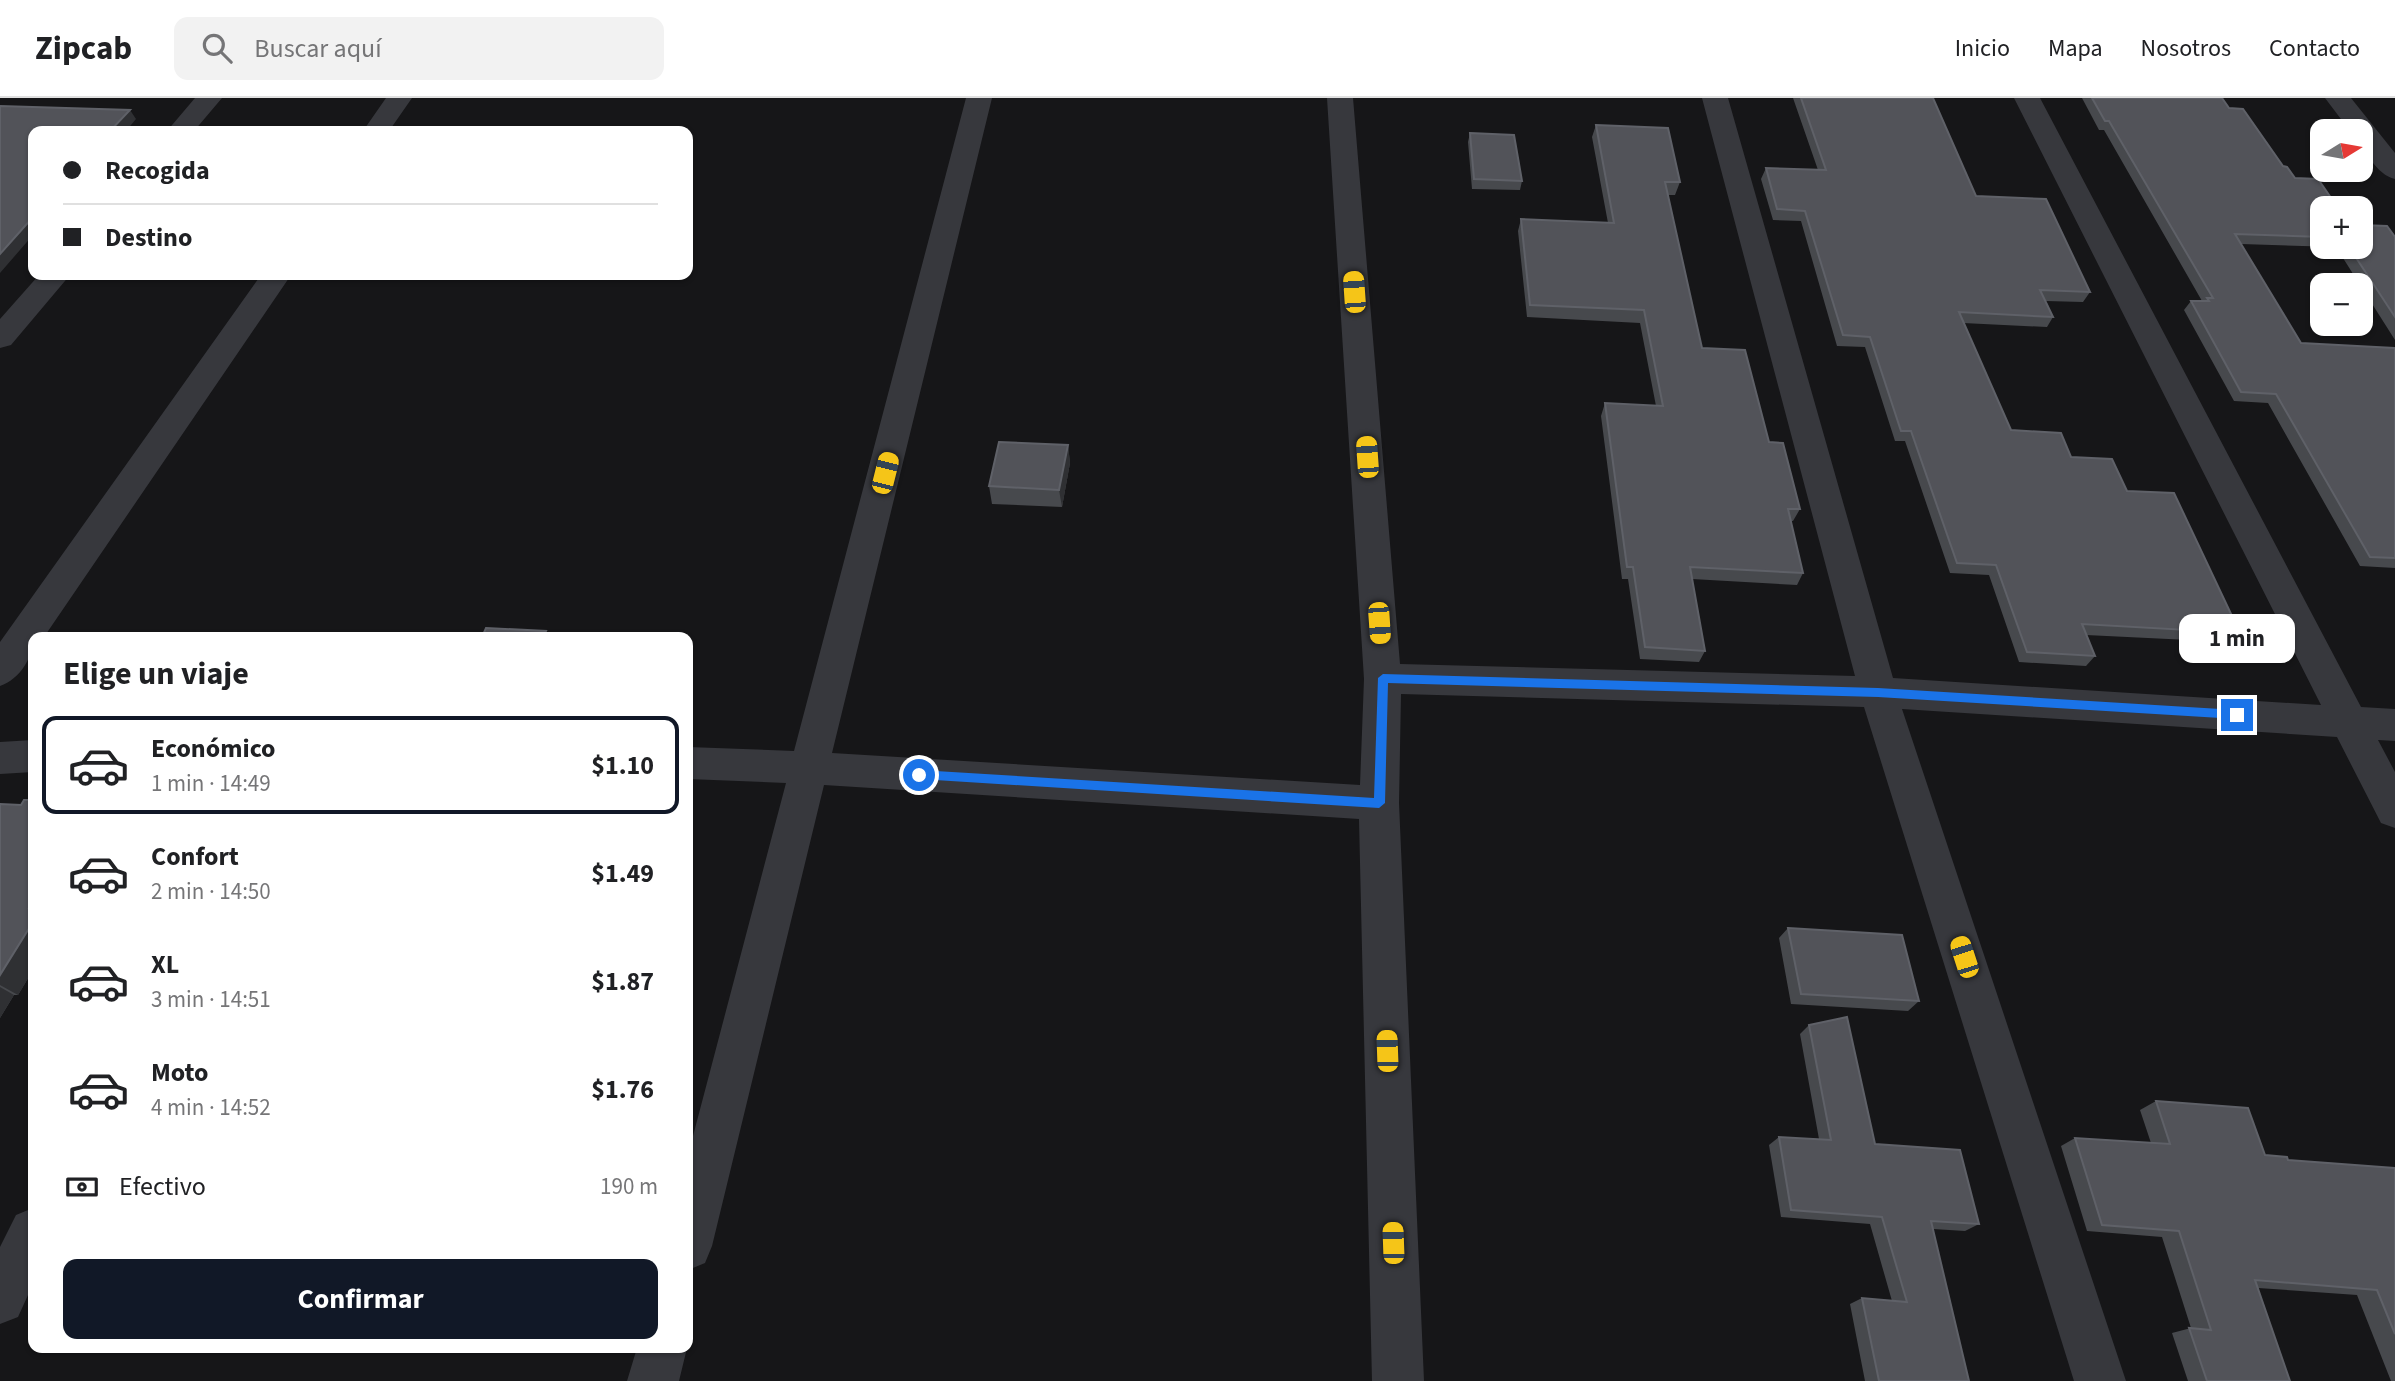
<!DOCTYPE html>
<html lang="es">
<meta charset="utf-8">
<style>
:root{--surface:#fff;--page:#f2f2f2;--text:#202124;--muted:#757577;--line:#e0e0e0;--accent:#111827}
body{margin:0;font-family:"Source Sans 3",sans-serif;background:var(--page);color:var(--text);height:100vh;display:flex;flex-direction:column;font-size:26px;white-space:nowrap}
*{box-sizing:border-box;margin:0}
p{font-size:23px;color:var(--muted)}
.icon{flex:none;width:38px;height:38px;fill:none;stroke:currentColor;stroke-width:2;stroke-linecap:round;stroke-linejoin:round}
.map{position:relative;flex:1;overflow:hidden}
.sheet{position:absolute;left:28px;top:534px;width:665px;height:721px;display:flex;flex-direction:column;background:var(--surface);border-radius:14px;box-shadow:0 2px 5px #0004}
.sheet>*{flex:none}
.hud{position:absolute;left:28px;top:28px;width:665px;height:154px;border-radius:14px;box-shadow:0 2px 5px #0004;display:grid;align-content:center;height:154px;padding:0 35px;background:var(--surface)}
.needle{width:46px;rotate:79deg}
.tools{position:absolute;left:2310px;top:21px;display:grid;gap:14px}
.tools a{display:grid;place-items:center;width:63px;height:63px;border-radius:14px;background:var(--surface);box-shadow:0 2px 5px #0004;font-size:35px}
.end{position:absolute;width:32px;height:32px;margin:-16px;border:9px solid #1a73e8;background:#fff;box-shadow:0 0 0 4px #fff}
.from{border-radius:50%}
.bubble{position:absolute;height:49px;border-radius:14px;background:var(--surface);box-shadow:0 2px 5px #0004;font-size:23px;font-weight:700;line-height:49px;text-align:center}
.car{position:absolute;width:21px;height:42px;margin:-21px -10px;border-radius:9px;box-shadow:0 0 5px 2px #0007;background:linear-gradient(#f5c518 24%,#345 0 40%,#f5c518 0 76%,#345 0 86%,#f5c518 0)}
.hud b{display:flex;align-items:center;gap:24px;height:66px;font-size:26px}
.hud b+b{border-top:2px solid var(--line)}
.hud i{width:18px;height:18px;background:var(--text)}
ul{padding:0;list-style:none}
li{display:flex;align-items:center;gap:21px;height:98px;margin:0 14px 10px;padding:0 21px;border:4px solid transparent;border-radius:14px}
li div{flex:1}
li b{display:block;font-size:26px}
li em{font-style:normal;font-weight:700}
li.current{border-color:var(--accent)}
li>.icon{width:63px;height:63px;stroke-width:1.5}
h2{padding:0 35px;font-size:32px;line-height:84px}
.pay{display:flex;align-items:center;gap:18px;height:77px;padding:0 35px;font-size:26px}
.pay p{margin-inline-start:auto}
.action{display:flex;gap:14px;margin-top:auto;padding:14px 35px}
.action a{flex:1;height:80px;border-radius:14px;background:var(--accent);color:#fff;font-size:28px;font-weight:700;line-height:80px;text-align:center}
header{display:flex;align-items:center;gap:42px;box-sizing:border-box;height:98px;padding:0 35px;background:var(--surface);border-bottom:2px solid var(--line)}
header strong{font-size:33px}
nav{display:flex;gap:38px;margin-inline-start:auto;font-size:24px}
.search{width:490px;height:63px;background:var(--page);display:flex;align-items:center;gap:18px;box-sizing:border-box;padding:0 24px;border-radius:14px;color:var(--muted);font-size:26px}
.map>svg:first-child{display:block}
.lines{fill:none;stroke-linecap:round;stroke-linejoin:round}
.minor{fill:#37383d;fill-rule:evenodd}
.wall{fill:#47494d}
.shaded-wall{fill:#2f3033}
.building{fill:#525359;stroke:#5f6168;stroke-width:2}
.route{fill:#1a73e8}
</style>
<header>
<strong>Zipcab</strong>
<div class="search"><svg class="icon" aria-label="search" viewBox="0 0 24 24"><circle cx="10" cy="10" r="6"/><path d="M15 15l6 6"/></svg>Buscar aquí</div>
<nav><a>Inicio</a><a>Mapa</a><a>Nosotros</a><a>Contacto</a></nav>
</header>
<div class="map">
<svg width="2395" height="1283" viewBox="0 0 2395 1283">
<rect width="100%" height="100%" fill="#161618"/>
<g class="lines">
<!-- minor -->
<path class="minor" d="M195,0H222L194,33H167Z
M386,0H412L389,33H363Z
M966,0H992L832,655L1360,687L1364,581L1327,0H1353L1400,566L1855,578L1702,0H1728L1893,580L2321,607L2014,0H2040L2361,609L2395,611V643L2378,642L2395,674V730L2381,725L2337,639L1902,611L2126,1283H2074L1864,609L1401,596L1399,705L1424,1283H1372L1359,721L824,687L712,1148L705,1165L688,1172V1057L786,685L688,681V649L794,653Z
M2325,0H2351L2395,55V81C2377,77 2361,51 2361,33H2350Z
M39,177H70L11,247L0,250V221Z
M261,177H291L44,539H33C33,560 20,581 0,588V544Z
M33,642V674L0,676V644Z
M33,1110V1186L18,1219L0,1226V1149L16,1117Z
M637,1250H687L679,1283H627Z"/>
</g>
<!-- wall -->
<path class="wall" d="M1793,0H1933L1976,98L2090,194L2083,204L2046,203L2053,219L2047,229L1963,225L2011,332L2071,359L2127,393L2240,535L2230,544L2086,537L2095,558L2086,568L2019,564L1989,477L1950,475L1905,343H1895L1865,249L1837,248L1801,123L1773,122L1761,81L1766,70L1818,72Z
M2082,0H2222L2229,10L2322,110V149H2361L2395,139V242L2336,149L2241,146L2301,245L2395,250V470L2360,468L2268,305L2234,303L2184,212L2191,203H2202L2104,32H2099Z
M1596,27L1680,84L1675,97H1668L1702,250L1769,344L1800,411L1793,423H1791L1803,475L1797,487L1692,481L1705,553L1699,564L1640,561L1628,481H1622L1601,318L1605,305L1656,308L1640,225L1527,219L1518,133L1521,121L1608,125L1592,39Z
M1470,35L1522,83L1520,92L1472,91L1468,44Z
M1068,347L1070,365L1062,409L992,406L989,388Z
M33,702V872L18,897H14L0,920V706L21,707Z
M1788,830L1919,903L1908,913L1791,906L1779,840Z
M1809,927L1875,1046L1979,1126L1965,1133L1933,1131L1969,1283H1865L1850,1206L1862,1200L1892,1203L1870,1126L1781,1119L1769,1047L1779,1039L1819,1041L1800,936Z
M2156,1003L2265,1057L2288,1062L2395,1070V1283H2391L2357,1197L2258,1190L2290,1283H2188L2172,1235L2191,1230L2162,1139L2087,1133L2061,1048L2075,1040L2151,1045L2140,1012Z"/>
<!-- shaded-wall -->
<path class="shaded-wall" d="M130,12L136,21L126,33H110Z
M33,119V137L0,175V156Z
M1068,347L1070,365L1062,409L1059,392Z
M33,824V872L18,897L0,887V877Z
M0,889L14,897L0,920Z"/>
<!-- building -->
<path class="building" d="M1801,0H1933L1976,98L2046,101L2090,194L2040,192L2053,219L1959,214L2011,332L2061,335L2071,359L2112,361L2127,393L2174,395L2240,535L2082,526L2095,558L2027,554L1996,467L1957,465L1911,333H1901L1870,239L1843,237L1805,113L1777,111L1766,70L1826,72Z
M2092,0H2222L2229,10L2243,11L2283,68L2287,69L2295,80L2318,81L2338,110H2322V139L2235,136L2301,245L2395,250V460L2370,459L2276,296L2241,294L2191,203H2209L2207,200H2213L2109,23H2105Z
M0,8L130,12L110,33H33V119L0,156Z
M1596,27L1668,30L1680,84H1665L1702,250L1745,252L1769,344L1783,345L1800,411H1788L1803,475L1690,469L1705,553L1645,549L1633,469H1627L1605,305L1663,308L1644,212L1530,207L1521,121L1614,125Z
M1470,35L1514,37L1522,83L1474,81Z
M2361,127L2387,128L2395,139V219L2349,149H2361Z
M999,344L1068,347L1059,392L989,388Z
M486,530L546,533L543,539H482Z
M24,702H33V803L29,810H33V824L0,877V706L21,707Z
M1788,830L1902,837L1919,903L1801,896Z
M1847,919L1875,1046L1960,1052L1979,1126L1931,1123L1969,1283H1879L1862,1200L1907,1204L1882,1119L1791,1112L1779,1039L1831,1042L1809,927Z
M2156,1003L2248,1010L2265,1057L2287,1059L2288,1062L2395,1070V1236L2377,1192L2255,1182L2290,1283H2207L2189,1230L2211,1232L2179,1133L2102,1127L2075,1040L2170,1046Z"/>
<!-- route -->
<path class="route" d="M1383,576L1878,590L2237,612L2242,617L2237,621L1878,599L1388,585L1385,705L1379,710L919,681L913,677L919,672L1374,700L1378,580Z"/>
</svg>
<div class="tools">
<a><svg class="needle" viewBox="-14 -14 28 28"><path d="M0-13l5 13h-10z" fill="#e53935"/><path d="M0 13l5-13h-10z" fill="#757577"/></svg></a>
<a>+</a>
<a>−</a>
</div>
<i class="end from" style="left:919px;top:677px"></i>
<i class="end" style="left:2237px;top:617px"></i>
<div class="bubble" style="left:2179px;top:516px;width:116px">1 min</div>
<i class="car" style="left:1354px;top:194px;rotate:356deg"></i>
<i class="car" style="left:1367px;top:359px;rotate:356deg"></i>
<i class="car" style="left:885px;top:375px;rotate:14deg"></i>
<i class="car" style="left:1379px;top:525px;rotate:176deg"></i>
<i class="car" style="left:1964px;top:859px;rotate:342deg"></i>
<i class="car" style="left:1387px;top:953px;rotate:358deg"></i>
<i class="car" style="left:1393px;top:1145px;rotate:358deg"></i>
<div class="hud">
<b><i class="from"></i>Recogida</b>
<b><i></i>Destino</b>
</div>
<section class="sheet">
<h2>Elige un viaje</h2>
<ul>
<li class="current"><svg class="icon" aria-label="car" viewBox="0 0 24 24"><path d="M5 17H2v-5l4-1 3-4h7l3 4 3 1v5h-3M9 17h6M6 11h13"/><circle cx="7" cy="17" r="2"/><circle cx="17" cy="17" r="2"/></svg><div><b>Económico</b><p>1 min · 14:49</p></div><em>$1.10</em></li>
<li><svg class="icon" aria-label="car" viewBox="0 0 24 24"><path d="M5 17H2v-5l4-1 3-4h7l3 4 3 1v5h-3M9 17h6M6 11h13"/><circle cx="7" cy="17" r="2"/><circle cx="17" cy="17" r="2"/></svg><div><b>Confort</b><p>2 min · 14:50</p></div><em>$1.49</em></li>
<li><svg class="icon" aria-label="car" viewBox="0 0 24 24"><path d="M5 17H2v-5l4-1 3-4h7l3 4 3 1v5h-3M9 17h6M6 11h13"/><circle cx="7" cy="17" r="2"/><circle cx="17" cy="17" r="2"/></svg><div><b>XL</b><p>3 min · 14:51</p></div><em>$1.87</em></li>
<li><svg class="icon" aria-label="car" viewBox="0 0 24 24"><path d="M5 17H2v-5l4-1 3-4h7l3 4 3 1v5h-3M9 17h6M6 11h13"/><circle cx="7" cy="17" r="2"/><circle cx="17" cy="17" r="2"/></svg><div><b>Moto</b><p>4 min · 14:52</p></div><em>$1.76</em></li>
</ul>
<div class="pay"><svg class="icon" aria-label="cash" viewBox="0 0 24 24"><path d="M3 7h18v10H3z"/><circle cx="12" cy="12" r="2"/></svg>Efectivo<p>190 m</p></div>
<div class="action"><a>Confirmar</a></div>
</section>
</div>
